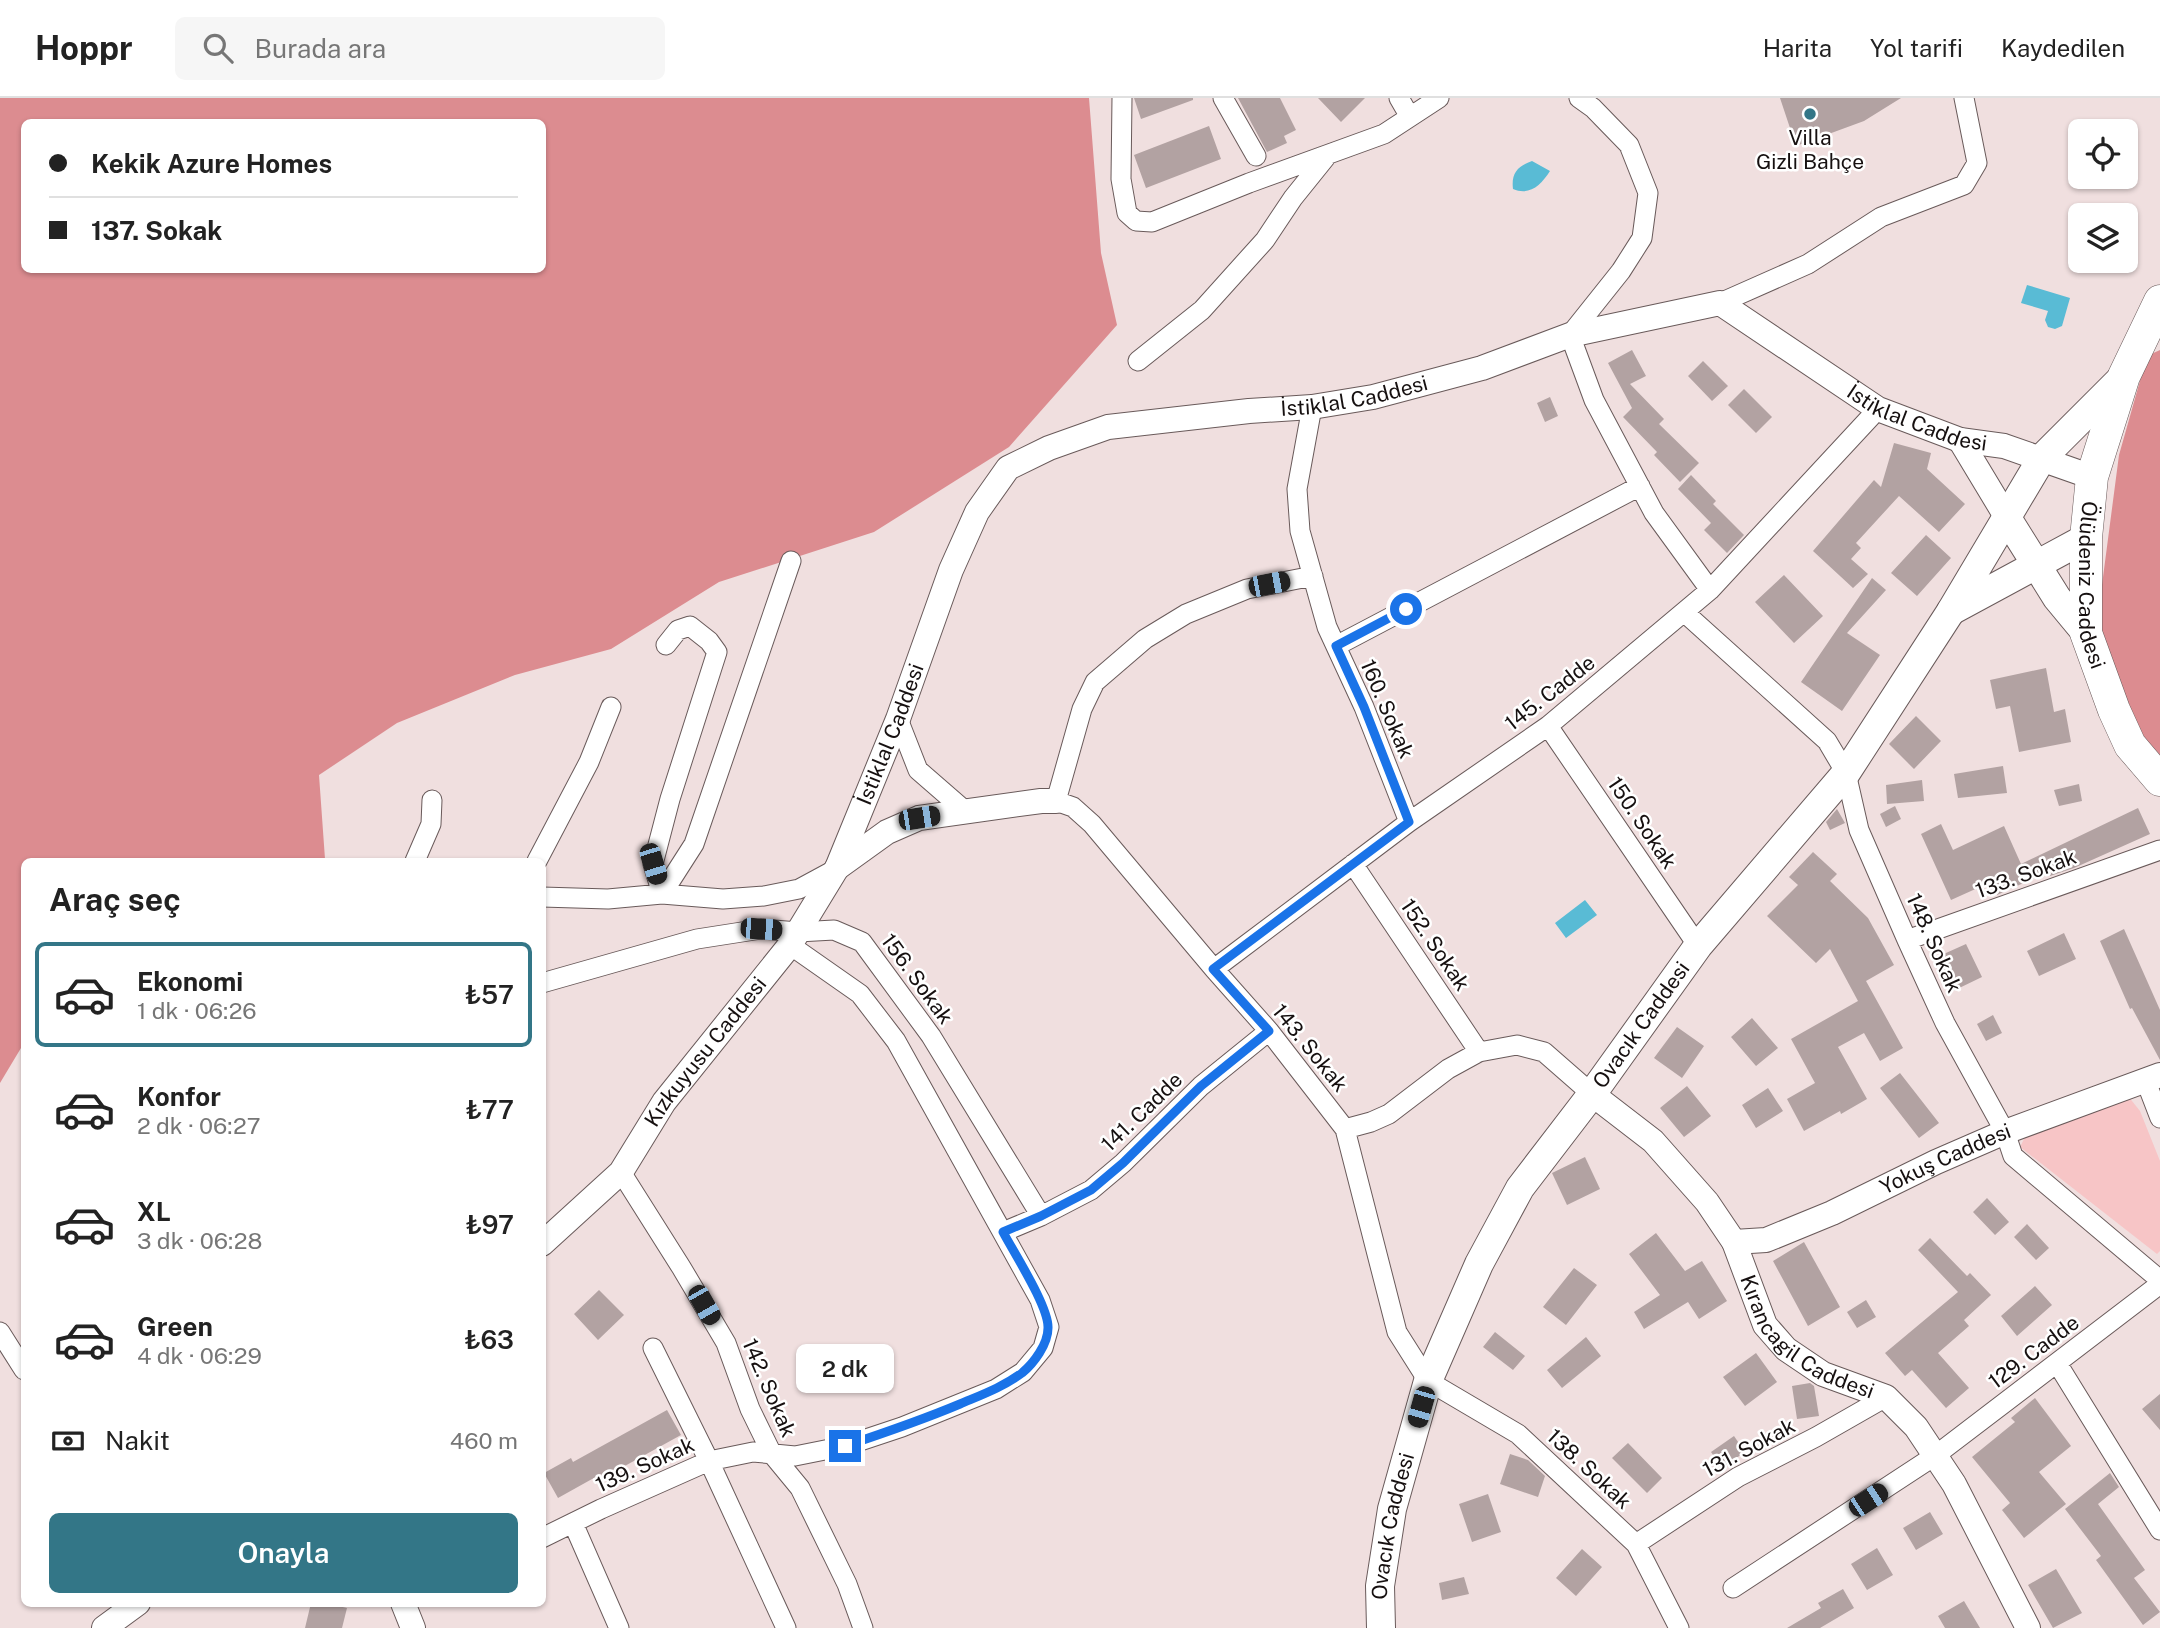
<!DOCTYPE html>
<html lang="tr">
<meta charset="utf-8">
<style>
:root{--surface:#fff;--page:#f6f6f6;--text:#222;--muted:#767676;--line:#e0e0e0;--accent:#337687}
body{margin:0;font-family:"Public Sans",sans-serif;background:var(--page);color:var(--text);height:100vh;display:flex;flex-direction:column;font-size:26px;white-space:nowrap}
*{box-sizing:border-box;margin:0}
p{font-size:23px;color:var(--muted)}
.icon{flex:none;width:38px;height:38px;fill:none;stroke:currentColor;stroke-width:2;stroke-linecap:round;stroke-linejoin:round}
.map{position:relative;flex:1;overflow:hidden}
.side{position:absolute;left:21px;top:760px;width:525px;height:749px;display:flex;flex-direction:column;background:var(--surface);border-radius:10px;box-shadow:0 2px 5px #0004}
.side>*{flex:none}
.hud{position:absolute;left:21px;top:21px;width:525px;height:154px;border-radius:10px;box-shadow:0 2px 5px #0004;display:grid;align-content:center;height:154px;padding:0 28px;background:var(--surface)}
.fabs{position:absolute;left:2068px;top:21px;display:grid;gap:14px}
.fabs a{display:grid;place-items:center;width:70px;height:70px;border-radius:10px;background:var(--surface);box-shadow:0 2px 5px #0004;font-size:35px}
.end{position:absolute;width:32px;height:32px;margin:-16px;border:9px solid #1a73e8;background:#fff;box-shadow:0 0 0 4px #fff}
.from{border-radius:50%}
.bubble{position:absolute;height:49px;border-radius:10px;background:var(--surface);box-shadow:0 2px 5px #0004;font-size:23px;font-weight:600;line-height:49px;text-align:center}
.car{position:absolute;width:21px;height:42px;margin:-21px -10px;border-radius:9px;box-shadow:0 0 5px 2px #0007;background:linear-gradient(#222 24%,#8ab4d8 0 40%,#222 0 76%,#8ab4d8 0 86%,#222 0)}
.hud b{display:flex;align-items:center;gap:24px;height:66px;font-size:26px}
.hud b+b{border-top:2px solid var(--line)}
.hud i{width:18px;height:18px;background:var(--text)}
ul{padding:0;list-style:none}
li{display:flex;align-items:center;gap:21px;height:105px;margin:0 14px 10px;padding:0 14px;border:4px solid transparent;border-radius:10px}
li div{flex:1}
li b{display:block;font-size:26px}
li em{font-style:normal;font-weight:600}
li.selected{border-color:var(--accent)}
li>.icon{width:63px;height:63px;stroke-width:1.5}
h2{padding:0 28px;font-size:32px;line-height:84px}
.pay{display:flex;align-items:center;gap:18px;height:77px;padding:0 28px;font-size:26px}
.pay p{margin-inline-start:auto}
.button{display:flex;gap:14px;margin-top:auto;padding:14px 28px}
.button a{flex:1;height:80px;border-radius:10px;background:var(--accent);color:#fff;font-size:28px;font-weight:600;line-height:80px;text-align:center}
header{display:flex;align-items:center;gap:42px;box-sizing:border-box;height:98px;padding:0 35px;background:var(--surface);border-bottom:2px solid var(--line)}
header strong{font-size:33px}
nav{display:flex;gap:38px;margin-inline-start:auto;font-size:24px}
.search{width:490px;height:63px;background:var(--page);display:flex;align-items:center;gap:18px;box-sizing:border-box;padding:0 24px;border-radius:10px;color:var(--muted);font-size:26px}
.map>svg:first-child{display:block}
.green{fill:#f7c5c6}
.forest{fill:#dc8c90;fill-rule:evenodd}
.water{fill:#59bbd5}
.building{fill:#b2a2a2}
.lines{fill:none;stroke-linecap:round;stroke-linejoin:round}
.minor-casing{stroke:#695a5a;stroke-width:21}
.tertiary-casing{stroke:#695a5a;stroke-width:26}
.secondary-casing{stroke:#695a5a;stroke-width:30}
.primary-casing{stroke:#695a5a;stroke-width:33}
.minor{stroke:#fff;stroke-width:19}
.tertiary{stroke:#fff;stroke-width:24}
.secondary{stroke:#fff;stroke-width:28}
.primary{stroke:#fff;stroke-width:32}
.route{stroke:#1a73e8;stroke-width:9}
.poi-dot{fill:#337687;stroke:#fff;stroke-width:2.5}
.labels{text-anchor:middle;stroke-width:5;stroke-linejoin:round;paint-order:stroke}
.poi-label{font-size:21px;fill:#161010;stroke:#fff}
.street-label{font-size:21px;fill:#161010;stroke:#fff}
</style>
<header>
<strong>Hoppr</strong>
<div class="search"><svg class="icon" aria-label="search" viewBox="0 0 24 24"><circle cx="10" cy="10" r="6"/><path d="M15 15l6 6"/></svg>Burada ara</div>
<nav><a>Harita</a><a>Yol tarifi</a><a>Kaydedilen</a></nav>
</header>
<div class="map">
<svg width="2160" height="1530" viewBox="0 0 2160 1530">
<rect width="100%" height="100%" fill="#f0dfdf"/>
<!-- green -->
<path class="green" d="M2128,998L2140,1013L2160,1063V1153L2157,1156L2020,1049L2025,1039Z"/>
<!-- forest -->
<path class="forest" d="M0,0H1089L1101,155L1117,227L1009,349L874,434L719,484L611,551L515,577L397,625L319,677L325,761L323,763H24V945L0,985ZM24,24H542V172H24Z
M2160,252V659L2143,646L2097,525L2119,357L2147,258Z"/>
<!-- water -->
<path class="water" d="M1532,63L1550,73C1541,87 1530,98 1513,91C1511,75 1518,68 1532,63Z
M2027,187L2070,200L2062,228L2055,231L2048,229L2045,222L2048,213L2021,205Z
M1585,802L1597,817L1566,840L1555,825Z"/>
<!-- building -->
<path class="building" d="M1134,0H1193V2L1141,21Z
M1238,0H1280L1296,32L1284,38L1287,45L1267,54Z
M1318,0H1365L1341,24Z
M1780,0H1901L1864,23L1796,48Z
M1209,28L1221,61L1146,90L1134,57Z
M1632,252L1646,278L1630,286L1664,321L1659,326L1699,365L1680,384L1654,357L1657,354L1623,319L1632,310L1608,265Z
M1703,263L1728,288L1712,303L1688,278Z
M1744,291L1772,319L1756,335L1728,307Z
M1550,299L1558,318L1545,324L1537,305Z
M1894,345L1931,355L1927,371L1965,406L1939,434L1899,398L1856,445L1861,450L1851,461L1868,476L1853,490L1813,453L1874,382L1881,389Z
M1691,377L1716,403L1713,406L1744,437L1727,455L1704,432L1711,425L1678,391Z
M1926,437L1951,460L1917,498L1891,475Z
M1784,477L1823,518L1794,545L1755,504Z
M1872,480L1886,492L1847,535L1880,557L1842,613L1801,584Z
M2046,570L2054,614L2065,611L2071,644L2019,654L2010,608L1996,611L1990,582Z
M1916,618L1941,643L1914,671L1889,646Z
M2003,668L2007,695L1958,700L1954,676Z
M1922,682L1924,703L1887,706L1886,687Z
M2079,686L2082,703L2059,708L2054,692Z
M1895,708L1901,721L1886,729L1880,716Z
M2138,710L2150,736L2074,770L2050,778L2048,774L1997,797L1991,784L1951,802L1921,736L1941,726L1953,752L2004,728L2021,766Z
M1837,711L1845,725L1830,732L1826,724Z
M1813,754L1837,776L1830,783L1868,820L1894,867L1866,883L1903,950L1880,963L1864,935L1838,949L1867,1001L1841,1016L1840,1013L1804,1033L1787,1001L1815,985L1791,941L1858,903L1830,851L1816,865L1767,818L1798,787L1789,779Z
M2124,831L2160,912V962L2132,910L2130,911L2100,843Z
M2064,835L2076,861L2039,878L2027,853Z
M1966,846L1982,879L1953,893L1937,859Z
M1993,917L2002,935L1986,943L1977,926Z
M1752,920L1778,950L1756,968L1731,939Z
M1677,929L1704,948L1682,980L1654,960Z
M1900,975L1939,1025L1919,1040L1880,990Z
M1687,988L1711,1018L1684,1039L1660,1010Z
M1768,990L1783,1013L1756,1030L1742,1007Z
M1585,1059L1600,1091L1567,1107L1552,1075Z
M1987,1100L2009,1124L1995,1137L1973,1114Z
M2027,1126L2049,1150L2036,1162L2014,1139Z
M1656,1135L1685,1173L1702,1163L1727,1203L1699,1221L1688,1204L1644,1231L1634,1214L1660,1197L1629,1156Z
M1930,1140L1967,1178L1970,1175L1991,1197L1964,1222L1969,1228L1938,1255L1969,1290L1946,1310L1912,1272L1905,1278L1885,1255L1958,1194L1918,1152Z
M1804,1144L1840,1209L1808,1228L1773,1163Z
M1574,1170L1597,1187L1566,1227L1543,1209Z
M2035,1188L2052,1207L2017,1238L2001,1218Z
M599,1192L624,1217L598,1242L574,1216Z
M1866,1202L1876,1219L1857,1230L1847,1214Z
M1495,1234L1525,1258L1513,1272L1483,1249Z
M1586,1239L1601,1258L1562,1290L1547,1272Z
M1756,1255L1777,1284L1745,1308L1723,1279Z
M1810,1285L1814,1288L1819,1318L1797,1321L1792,1288Z
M2160,1296V1332L2142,1311Z
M2035,1300L2071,1348L2039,1374L2066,1406L2024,1440L2002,1412L2010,1405L1972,1359L2015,1324L2011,1320Z
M667,1312L681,1337L603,1380L601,1376L558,1400L544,1375L571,1360L573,1364Z
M1734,1338L1745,1354L1722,1370L1711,1354Z
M1628,1345L1662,1380L1647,1395L1612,1360Z
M1510,1356L1528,1362L1545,1378L1538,1399L1500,1386Z
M2110,1375L2119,1389L2098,1406L2145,1472L2134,1480L2160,1514L2143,1527L2096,1462L2101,1458L2065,1411Z
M1488,1396L1501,1434L1472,1444L1459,1406Z
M1930,1414L1943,1436L1916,1452L1903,1430Z
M1877,1450L1893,1477L1867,1492L1851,1466Z
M1582,1451L1602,1469L1576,1498L1556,1480Z
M2056,1471L2082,1515L2053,1530L2028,1487Z
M1464,1479L1469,1496L1442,1502L1439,1485Z
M1843,1491L1854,1510L1820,1530H1787L1821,1510L1818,1505Z
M1964,1503L1980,1530H1945L1938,1518Z
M311,1505H326L347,1510L342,1530H305Z"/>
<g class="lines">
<!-- minor casing -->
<g class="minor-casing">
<path id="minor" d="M1122,0L1121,81L1127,115L1136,123L1152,124L1249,85L1384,36L1439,0
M1223,0L1256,58
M1399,0L1410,19
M1579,0L1593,10L1629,47L1648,95L1642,140L1621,173L1570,237L1594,302L1654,415L1710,492
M1720,205L1808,166L1881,119L1964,87L1977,65L1964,0
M1138,263L1202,212L1265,142L1293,100L1326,59
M1312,309L1297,391L1300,433L1327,529L1364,609L1409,724
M1313,478L1247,491L1186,516L1145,541L1095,584L1082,611L1056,703L1073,709L1092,726L1214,871L1269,933L1345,1031L1397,1234L1428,1283L1518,1336L1636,1446L1679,1530
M1685,515L1827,643L1846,675L1859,732L1907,842L1945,925L2005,1034L2013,1058L2160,1182
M1336,548L1640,388
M898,621L918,672L964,712
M1548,628L1698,848
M415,763L431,726L432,702
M537,763L589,664L611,609
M1353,766L1479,954
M662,796L694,746L791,463
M662,796L653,766L670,701L717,554L709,543L690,528L678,532L666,547
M542,799L608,801L662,796L723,801L764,798L799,791L836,771
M1907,842L2160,752
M1214,871L1409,724L1548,628L1710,492L1878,311
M542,885L697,841L761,831L798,834L834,832L862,844L931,938L1041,1118
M2145,981L2160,1020
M1345,1031L1371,1024L1389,1016L1448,971L1479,954L1517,947L1544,954L1592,996
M621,1074L681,1169L726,1245L750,1311L772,1356L800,1390L847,1486L863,1530
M1003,1134L1041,1118L1091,1092L1123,1065L1201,988L1269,933
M0,1234L24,1272
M653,1250L709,1363L786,1530
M2057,1265L2160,1432
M573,1425L619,1530
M542,1440L601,1411L709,1363L753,1354L795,1358L845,1348L902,1329L996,1291L1023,1274L1043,1250L1049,1229L1040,1202L896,943L860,896L790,847
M1636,1446L1738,1379L1816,1339L1886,1299
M1733,1490L1936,1357L2160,1186"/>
</g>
<!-- tertiary casing -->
<g class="tertiary-casing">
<g id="tertiary">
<path d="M1960,342L2007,420"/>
<path id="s1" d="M837,770L898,621L951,472L977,414L1008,370L1049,350L1108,329L1249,313L1312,309L1373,299L1482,270L1570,237L1720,205L1878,311L1960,342L2004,348L2092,379"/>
<path id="s2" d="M1592,996L1653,1043L1707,1104L1734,1144L1765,1227L1786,1251L1823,1276L1886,1299L1916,1329L1954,1386L2028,1530"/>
<path id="s3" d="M1734,1144L1766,1142L1832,1115L1936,1064L2005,1034L2160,977"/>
<path id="s4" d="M542,1146L621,1074L664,1004L790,847L837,770L887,734L919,720L1041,703H1056"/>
<path d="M403,1505L413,1530"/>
<path d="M104,1530L138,1505"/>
</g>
</g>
<!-- secondary casing -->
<g class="secondary-casing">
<g id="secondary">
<path d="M2007,420L2057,500L2086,535"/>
<path d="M1951,513L2086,440"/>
<path id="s5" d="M1381,1530L1380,1488L1392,1411L1428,1283L1479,1166L1520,1090L1592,996L1698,848L1846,675L1951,513L2042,360L2124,278"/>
</g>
</g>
<!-- primary casing -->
<g class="primary-casing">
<g id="primary">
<path id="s6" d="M2160,203L2124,278L2092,379L2086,440V535L2114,612L2130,647L2160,682"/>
</g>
</g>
<!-- minor -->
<use href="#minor" class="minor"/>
<!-- tertiary -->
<use href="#tertiary" class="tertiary"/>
<!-- secondary -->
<use href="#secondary" class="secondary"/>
<!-- primary -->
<use href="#primary" class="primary"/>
</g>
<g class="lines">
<!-- route -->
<path class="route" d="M845,1348C884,1335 922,1322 960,1306C981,1297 1003,1289 1022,1275C1034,1265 1048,1246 1048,1230C1049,1209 1014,1155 1003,1134L1041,1118L1091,1092L1123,1065L1201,988L1269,933L1213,871L1409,724L1364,609L1336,548L1406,511"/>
</g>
<!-- markers -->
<circle class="poi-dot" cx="1810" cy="16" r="7"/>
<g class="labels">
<!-- poi labels -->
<g class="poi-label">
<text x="1810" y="47">Villa<tspan x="1810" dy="24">Gizli Bahçe</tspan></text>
</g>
<!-- street labels -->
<g class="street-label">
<text dy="7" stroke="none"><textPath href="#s1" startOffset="793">İstiklal Caddesi</textPath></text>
<text dy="7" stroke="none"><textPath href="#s1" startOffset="1402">İstiklal Caddesi</textPath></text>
<text dy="7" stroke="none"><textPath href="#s6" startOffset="298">Ölüdeniz Caddesi</textPath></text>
<text transform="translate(1550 595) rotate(-38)" y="7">145. Cadde</text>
<text transform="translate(1387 611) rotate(67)" y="7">160. Sokak</text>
<text dy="7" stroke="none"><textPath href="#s1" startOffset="144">İstiklal Caddesi</textPath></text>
<text transform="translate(1642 725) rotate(56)" y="7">150. Sokak</text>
<text transform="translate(2026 776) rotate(-20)" y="7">133. Sokak</text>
<text transform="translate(1934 845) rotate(66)" y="7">148. Sokak</text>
<text transform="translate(1435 847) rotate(56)" y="7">152. Sokak</text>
<text transform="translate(917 881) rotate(54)" y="7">156. Sokak</text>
<text dy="7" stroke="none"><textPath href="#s5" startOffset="670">Ovacık Caddesi</textPath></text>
<text transform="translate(1310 950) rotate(51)" y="7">143. Sokak</text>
<text dy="7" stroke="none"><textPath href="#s4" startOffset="254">Kızkuyusu Caddesi</textPath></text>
<text transform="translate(1142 1014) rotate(-44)" y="7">141. Cadde</text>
<text dy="7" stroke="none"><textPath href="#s3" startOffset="229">Yokuş Caddesi</textPath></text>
<text dy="7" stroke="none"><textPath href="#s2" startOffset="334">Kırancagil Caddesi</textPath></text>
<text transform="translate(2034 1254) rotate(-37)" y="7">129. Cadde</text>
<text transform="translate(769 1290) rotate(67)" y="7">142. Sokak</text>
<text transform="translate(1749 1350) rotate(-28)" y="7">131. Sokak</text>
<text transform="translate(645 1367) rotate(-24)" y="7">139. Sokak</text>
<text transform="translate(1589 1371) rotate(43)" y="7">138. Sokak</text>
<text dy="7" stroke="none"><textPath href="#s5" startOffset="103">Ovacık Caddesi</textPath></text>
</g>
</g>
</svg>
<div class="fabs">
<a><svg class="icon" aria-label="locate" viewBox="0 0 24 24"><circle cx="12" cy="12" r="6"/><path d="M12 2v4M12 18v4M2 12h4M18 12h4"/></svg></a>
<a><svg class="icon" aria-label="layers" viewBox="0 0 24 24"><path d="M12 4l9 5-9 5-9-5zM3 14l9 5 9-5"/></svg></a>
</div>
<i class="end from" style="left:1406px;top:511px"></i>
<i class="end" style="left:845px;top:1348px"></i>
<div class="bubble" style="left:796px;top:1246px;width:98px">2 dk</div>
<i class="car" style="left:1269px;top:486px;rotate:79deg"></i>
<i class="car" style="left:919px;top:720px;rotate:81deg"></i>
<i class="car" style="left:653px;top:766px;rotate:163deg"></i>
<i class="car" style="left:761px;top:831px;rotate:94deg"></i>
<i class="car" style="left:704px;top:1207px;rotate:150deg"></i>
<i class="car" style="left:1421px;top:1309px;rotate:196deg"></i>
<i class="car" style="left:1868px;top:1402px;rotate:57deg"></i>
<div class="hud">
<b><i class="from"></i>Kekik Azure Homes</b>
<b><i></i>137. Sokak</b>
</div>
<section class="side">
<h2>Araç seç</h2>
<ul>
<li class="selected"><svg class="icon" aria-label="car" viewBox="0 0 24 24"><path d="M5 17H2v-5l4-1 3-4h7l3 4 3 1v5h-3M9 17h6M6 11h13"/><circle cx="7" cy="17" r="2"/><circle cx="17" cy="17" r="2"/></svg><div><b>Ekonomi</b><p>1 dk · 06:26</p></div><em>₺57</em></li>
<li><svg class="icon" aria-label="car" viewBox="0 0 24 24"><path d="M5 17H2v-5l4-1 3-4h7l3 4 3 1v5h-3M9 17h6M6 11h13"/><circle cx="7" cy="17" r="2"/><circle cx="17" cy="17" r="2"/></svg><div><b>Konfor</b><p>2 dk · 06:27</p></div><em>₺77</em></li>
<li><svg class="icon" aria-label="car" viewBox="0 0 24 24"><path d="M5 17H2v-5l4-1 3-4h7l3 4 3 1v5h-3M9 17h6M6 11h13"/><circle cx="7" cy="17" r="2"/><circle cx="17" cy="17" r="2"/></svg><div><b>XL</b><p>3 dk · 06:28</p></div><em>₺97</em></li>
<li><svg class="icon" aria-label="car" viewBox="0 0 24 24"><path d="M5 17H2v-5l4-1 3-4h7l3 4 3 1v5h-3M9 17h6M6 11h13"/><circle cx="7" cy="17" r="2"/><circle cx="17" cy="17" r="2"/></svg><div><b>Green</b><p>4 dk · 06:29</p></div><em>₺63</em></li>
</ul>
<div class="pay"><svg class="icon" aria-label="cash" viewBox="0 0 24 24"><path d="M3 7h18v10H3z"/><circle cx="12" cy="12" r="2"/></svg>Nakit<p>460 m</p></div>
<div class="button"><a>Onayla</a></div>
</section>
</div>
